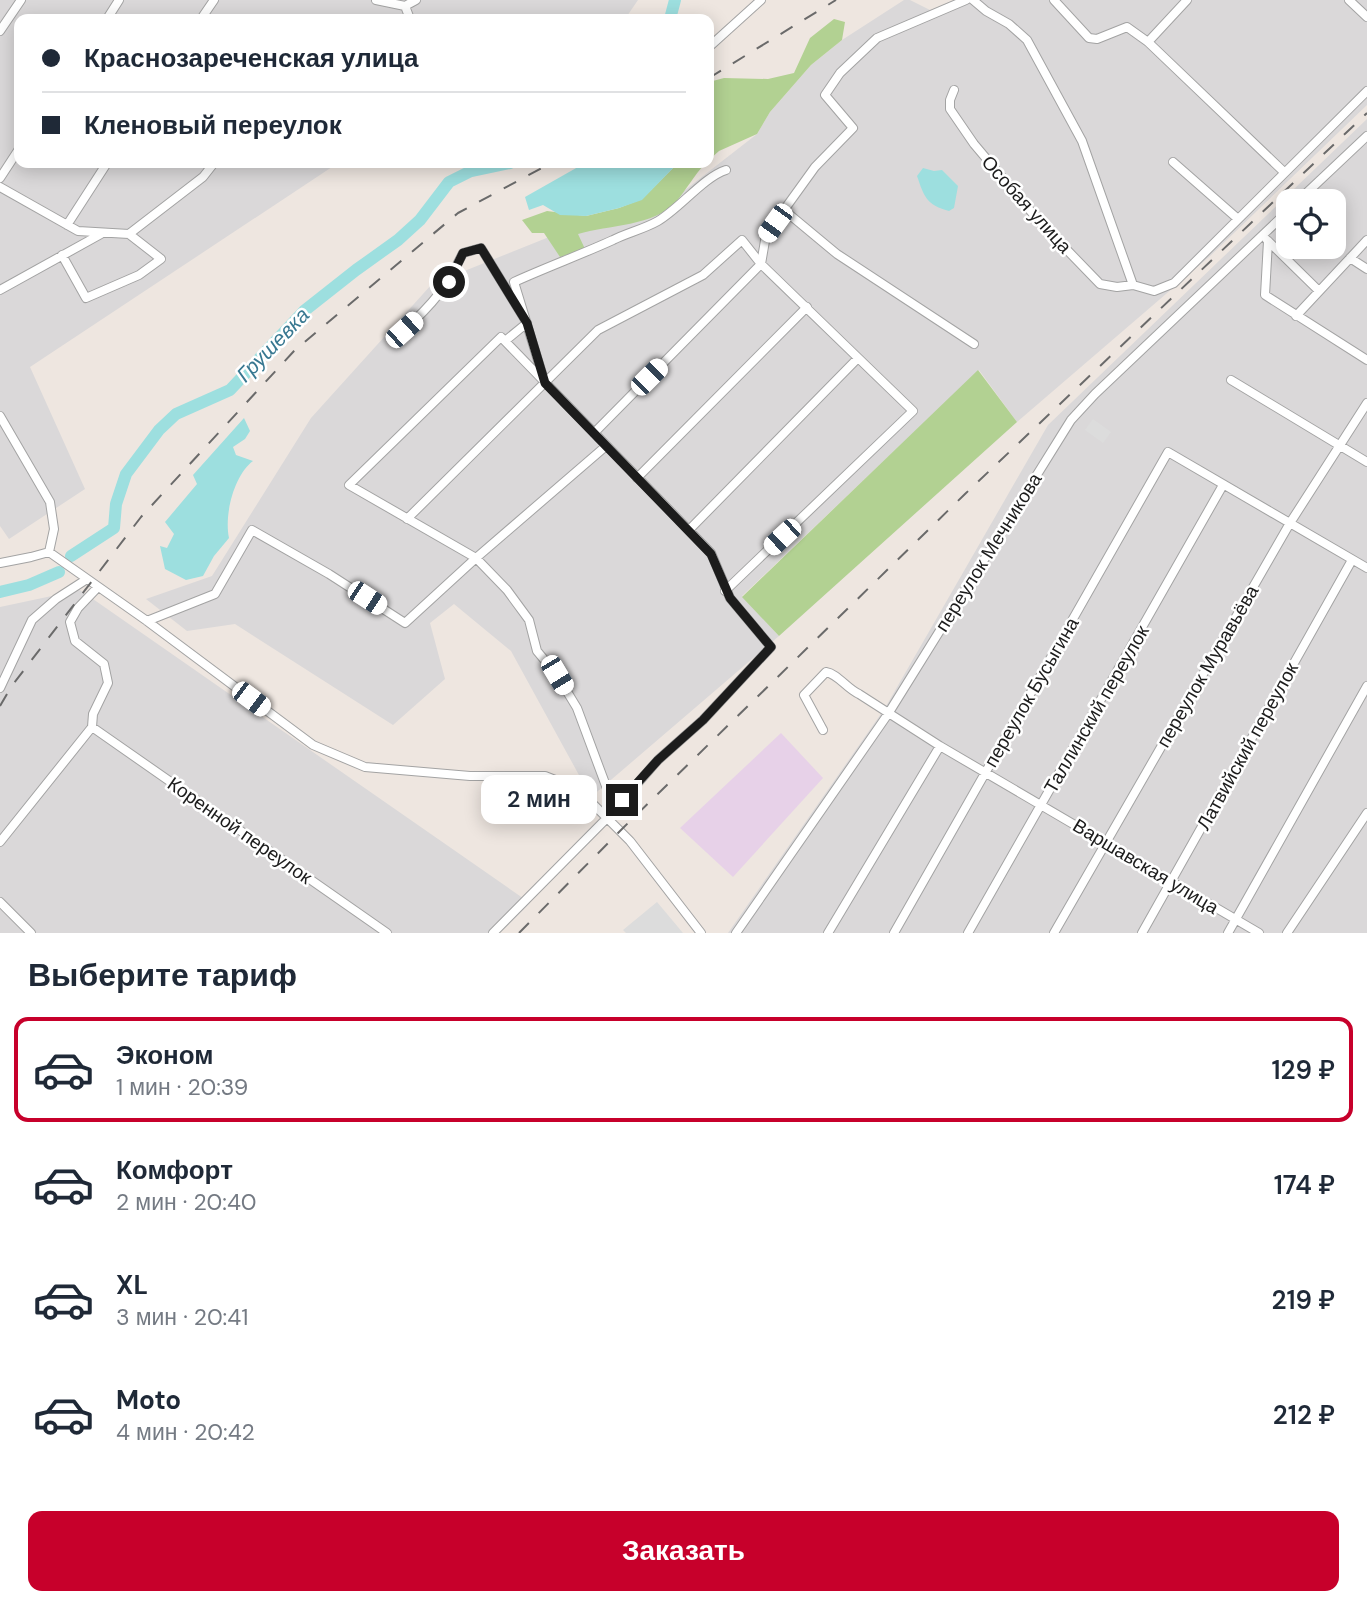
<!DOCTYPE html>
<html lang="ru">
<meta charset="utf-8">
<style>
:root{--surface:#fff;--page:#f2f2f3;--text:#1f2937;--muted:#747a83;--line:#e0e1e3;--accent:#c7002b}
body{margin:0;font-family:"DM Sans",sans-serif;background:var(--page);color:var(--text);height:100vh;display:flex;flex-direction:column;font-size:26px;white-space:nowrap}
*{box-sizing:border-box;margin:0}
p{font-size:23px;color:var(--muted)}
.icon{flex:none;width:38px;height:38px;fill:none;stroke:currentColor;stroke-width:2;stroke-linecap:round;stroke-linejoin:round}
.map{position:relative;height:933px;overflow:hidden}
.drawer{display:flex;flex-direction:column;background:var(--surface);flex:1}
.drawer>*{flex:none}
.guide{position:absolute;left:14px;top:14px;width:700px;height:154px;border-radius:14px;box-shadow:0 4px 18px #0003;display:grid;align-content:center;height:154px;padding:0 28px;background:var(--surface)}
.tools{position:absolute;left:1276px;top:189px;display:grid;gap:14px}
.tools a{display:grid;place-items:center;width:70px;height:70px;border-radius:14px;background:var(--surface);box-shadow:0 4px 18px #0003;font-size:35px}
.end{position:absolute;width:32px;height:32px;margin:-16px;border:9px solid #1c1c1c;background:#fff;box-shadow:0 0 0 4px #fff}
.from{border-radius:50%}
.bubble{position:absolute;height:49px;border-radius:14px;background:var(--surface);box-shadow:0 4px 18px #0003;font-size:23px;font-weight:600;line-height:49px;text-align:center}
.car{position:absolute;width:21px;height:42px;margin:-21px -10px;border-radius:9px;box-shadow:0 0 5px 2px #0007;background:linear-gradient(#fff 24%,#345 0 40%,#fff 0 76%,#345 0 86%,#fff 0)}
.guide b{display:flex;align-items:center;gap:24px;height:66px;font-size:26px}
.guide b+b{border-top:2px solid var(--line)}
.guide i{width:18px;height:18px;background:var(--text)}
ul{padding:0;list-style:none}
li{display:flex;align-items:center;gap:21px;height:105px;margin:0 14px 10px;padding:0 14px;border:4px solid transparent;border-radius:14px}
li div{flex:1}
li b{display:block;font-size:26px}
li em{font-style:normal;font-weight:600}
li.current{border-color:var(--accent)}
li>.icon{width:63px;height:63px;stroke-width:1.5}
h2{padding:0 28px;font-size:32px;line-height:84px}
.primary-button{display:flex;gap:14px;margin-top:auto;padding:14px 28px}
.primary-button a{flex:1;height:80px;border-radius:14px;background:var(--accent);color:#fff;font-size:28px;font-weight:600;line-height:80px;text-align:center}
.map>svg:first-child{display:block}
.residential{fill:#dad8d9;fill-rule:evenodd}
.industrial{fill:#e7d1e8}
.forest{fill:#b2d192}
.parking{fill:#dcdcdc}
.water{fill:#9ddfdf}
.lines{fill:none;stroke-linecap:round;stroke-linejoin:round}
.river{stroke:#9ddfdf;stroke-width:12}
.minor-casing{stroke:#a3a3a3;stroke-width:10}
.minor{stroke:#fff;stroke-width:8}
.rail{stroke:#6a6a6a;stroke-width:2;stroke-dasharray:14 14;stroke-linecap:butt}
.route{stroke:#1c1c1c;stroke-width:9}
.labels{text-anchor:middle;stroke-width:5;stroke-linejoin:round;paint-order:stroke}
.street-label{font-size:19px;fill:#1c1c1c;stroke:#fff}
.water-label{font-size:21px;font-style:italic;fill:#387891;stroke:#fff}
</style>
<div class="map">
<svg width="1367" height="933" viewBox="0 0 1367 933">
<rect width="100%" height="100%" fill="#eee6e0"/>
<!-- residential -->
<path class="residential" d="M0,0H638L625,19H19V163H338L30,367L85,489L9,539L0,526Z
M904,0H910L930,10L956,0H1367V105L1209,257L1017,422L979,370L742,596L779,636L591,797L511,651L454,604L430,623L445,679L393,725L235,624L187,631L146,599L212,576L311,418L432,284L569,229L676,197L757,134L770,112L811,65L842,40Z
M1367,119V933H728L885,708L1048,425ZM1288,201H1334V247H1288Z
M80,590L530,903L500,933H0V607Z"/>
<!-- industrial -->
<path class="industrial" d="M781,733L823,778L733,877L680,828Z"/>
<!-- forest -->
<path class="forest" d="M834,19L845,22L842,40L811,65L770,112L757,134L719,151L709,160V82L724,78L768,79L794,73L810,38Z
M678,163H706C694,175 687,189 676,202C655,226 608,225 578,234L585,249L560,257L544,233H532L522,220L547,211L586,216L619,208L642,199Z
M978,370L1017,422L779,636L742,597Z"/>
<!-- parking -->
<path class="parking" d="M1093,419L1111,432L1103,443L1085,430Z
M657,902L683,933H626L623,930Z"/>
<!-- water -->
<path class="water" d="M585,163H678L642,200L619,208L586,216L560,215L543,205L529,210L525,197Z
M923,168L934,171L942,170L958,186L954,208L949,211C926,205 924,196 917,176Z
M244,418L250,431L245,439L233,447L236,455L253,461C234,475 224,515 229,538L214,556L203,576L186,580L165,569L160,546L167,548L174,534L165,522L197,484L193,475Z"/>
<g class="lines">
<!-- river -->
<path class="river" d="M670,19L675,0
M71,556L114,528L116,504L126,474L159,430L176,414L230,390L304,311L356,270L398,240L420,220L449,182L471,171L510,163
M0,592L29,585L59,572"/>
<!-- minor casing -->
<g class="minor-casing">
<path id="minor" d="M376,0L405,6L416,0
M973,0L986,11L1009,24L1027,40L1082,141L1133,285
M1054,0L1089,38L1097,39L1127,27L1148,42L1284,172
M1349,0L1367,17
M405,6L410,19
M107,19L119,0
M201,19L214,0
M0,31L21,0
M1148,42L1187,0
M709,47L761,0
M954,90L950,100V109L974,144L1039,221L1100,284L1117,287L1133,285L1154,291L1174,283L1367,91
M1173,162L1238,219
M0,178L19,149
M0,187L78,231L129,234L203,177L214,163
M1298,201L1367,136
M784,210L837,254L974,344
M67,225L107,163
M1267,240L1319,291
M1268,241L1265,295L1367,360
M62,255L86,298L139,275L161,259L129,234
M1350,258L1367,269
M0,290L101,234
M1296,316L1367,240
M404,330C433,304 446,288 463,253L481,248L527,323L505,341
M544,380L514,282C547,267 580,255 613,240C627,233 644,229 658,221C680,208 704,177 726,170
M1231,380L1367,462
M0,416L50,502L54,529L49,552L147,621L313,745L365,767L470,776H545L578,789L630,841L701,933
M594,433L761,264L766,235L815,167L853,128L825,95L840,73L877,38L966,0
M637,478L807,307
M407,519L598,330L703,275L742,240L761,264L913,411L725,591
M689,530L858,358
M0,563L31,557L49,552
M147,621L215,594L252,530L329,574L405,623L476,558L606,446
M0,688L32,620L56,599L87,579
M92,727L387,933
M823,730L804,695L826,672C838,674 846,688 859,694L940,746L1259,933
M0,842L92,727L93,714L108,683L104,664L75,641L70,622L78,608L98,587
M0,902L31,933
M493,933L608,817L658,760L703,720L771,647L730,598L711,553L501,337L349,485L476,558L507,590L529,620L537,651L557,675L577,708L609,794L608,817
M736,933L888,714L1071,420L1095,394L1288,211
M828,933L940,746
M894,933L1168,452L1367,568
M968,933L1223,485
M1054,933L1290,523L1367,403
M1142,933L1352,560
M1228,933L1367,686
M1287,933L1367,813"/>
</g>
<!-- minor -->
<use href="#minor" class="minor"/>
<!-- rail -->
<path class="rail" d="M709,78L836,0
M0,706L11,687L141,517L294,351L458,213L551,163
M519,933L624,827L965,494L1367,113"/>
</g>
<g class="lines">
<!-- route -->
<path class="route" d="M449,282L463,253L481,248L527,323L545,383L711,554L730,598L771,647L703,720L658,760L622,800"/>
</g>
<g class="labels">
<!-- street labels -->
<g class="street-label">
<text transform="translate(1027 204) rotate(48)" y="7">Особая улица</text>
<text transform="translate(988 552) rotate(-58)" y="7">переулок Мечникова</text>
<text transform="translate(1207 666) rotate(-60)" y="7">переулок Муравьёва</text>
<text transform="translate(1031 692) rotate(-60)" y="7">переулок Бусыгина</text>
<text transform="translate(1096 709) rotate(-60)" y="7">Таллинский переулок</text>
<text transform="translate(1247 746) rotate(-61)" y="7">Латвийский переулок</text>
<text transform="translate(240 830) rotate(35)" y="7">Коренной переулок</text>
<text transform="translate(1146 866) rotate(31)" y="7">Варшавская улица</text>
</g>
<!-- water labels -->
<g class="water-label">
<text transform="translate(273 345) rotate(-46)" y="7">Грушевка</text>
</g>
</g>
</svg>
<div class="tools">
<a><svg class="icon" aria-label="locate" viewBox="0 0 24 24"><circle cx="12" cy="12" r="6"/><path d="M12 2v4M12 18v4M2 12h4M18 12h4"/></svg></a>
</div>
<i class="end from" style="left:449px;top:282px"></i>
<i class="end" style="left:622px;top:800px"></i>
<div class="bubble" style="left:481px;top:775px;width:116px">2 мин</div>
<i class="car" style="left:775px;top:223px;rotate:216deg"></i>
<i class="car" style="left:404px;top:330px;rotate:48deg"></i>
<i class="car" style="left:649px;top:377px;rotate:45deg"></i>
<i class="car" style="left:782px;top:537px;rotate:227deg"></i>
<i class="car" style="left:367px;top:598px;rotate:123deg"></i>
<i class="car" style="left:557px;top:675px;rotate:149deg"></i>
<i class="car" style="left:251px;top:699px;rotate:127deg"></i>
<div class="guide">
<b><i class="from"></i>Краснозареченская улица</b>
<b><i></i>Кленовый переулок</b>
</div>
</div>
<section class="drawer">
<h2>Выберите тариф</h2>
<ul>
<li class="current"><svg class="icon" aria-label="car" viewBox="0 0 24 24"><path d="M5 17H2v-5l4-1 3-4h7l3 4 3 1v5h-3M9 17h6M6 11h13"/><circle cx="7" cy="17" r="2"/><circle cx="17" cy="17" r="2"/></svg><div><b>Эконом</b><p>1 мин · 20:39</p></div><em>129 ₽</em></li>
<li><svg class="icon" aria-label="car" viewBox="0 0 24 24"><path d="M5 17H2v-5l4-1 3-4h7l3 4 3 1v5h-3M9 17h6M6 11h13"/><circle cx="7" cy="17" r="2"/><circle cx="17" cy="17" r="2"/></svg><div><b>Комфорт</b><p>2 мин · 20:40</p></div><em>174 ₽</em></li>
<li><svg class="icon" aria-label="car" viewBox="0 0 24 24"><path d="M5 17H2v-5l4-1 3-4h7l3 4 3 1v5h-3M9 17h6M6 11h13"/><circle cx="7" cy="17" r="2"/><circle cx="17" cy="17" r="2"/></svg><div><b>XL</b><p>3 мин · 20:41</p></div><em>219 ₽</em></li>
<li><svg class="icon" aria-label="car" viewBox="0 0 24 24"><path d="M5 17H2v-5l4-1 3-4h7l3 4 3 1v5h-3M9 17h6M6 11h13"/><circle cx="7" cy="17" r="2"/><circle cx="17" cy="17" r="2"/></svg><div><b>Moto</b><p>4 мин · 20:42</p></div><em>212 ₽</em></li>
</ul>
<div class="primary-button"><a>Заказать</a></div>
</section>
